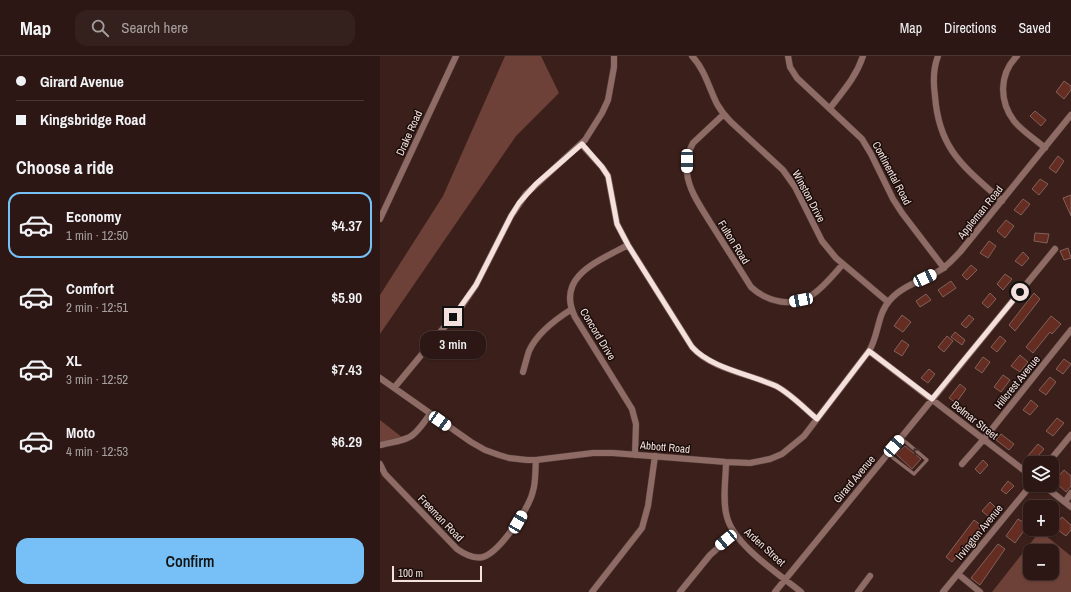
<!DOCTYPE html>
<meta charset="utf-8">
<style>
:root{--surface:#2c1714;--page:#34201d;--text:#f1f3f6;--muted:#a69fa0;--line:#483634;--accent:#76c0f7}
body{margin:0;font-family:"Archivo Narrow",sans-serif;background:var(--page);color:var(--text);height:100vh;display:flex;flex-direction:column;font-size:15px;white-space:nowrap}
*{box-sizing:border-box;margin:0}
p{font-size:13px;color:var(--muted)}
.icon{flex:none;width:22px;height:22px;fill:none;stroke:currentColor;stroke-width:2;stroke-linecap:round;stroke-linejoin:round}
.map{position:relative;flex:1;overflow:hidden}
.drawer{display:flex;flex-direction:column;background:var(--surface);width:380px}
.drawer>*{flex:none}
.top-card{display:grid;align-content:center;height:88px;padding:0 16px;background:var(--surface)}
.controls{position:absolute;left:643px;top:400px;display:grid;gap:8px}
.controls a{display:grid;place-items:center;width:36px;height:36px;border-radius:8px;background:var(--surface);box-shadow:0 1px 3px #0004,0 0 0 1px var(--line);font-size:20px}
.scale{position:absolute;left:12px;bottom:10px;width:90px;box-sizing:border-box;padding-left:4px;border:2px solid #f4e0dc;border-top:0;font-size:11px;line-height:14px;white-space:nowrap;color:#f4e0dc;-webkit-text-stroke:3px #190d0b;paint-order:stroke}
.end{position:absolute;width:18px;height:18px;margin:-9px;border:5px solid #f4e0dc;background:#111;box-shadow:0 0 0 2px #111}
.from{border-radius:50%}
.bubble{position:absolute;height:28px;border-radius:12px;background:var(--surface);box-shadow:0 1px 3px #0004,0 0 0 1px var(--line);font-size:13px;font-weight:600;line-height:28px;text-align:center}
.car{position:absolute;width:12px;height:24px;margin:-12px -6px;border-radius:5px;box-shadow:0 0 3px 1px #0007;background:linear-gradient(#fff 24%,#345 0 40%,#fff 0 76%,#345 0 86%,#fff 0)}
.top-card b{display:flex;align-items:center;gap:14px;height:38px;font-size:15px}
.top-card b+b{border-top:1px solid var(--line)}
.top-card i{width:10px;height:10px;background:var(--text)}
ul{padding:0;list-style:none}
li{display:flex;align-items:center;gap:12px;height:66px;margin:0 8px 6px;padding:0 8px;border:2px solid transparent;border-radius:12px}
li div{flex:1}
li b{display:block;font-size:15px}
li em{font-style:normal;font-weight:600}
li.current{border-color:var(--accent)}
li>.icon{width:36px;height:36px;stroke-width:1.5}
h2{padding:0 16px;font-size:18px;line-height:48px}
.primary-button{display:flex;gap:8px;margin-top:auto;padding:8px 16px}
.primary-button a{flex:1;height:46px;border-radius:12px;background:var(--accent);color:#111;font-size:16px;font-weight:600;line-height:46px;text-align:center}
header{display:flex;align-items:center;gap:24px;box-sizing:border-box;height:56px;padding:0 20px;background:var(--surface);border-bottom:1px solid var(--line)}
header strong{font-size:19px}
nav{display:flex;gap:22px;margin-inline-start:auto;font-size:14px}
.search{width:280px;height:36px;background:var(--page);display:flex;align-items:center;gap:10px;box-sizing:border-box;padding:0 14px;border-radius:12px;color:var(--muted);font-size:15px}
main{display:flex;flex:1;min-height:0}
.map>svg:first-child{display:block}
.green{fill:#6d4138;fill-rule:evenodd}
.building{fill:#652c22;stroke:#81615a}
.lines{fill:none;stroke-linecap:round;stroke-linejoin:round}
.service-casing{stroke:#543c39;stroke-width:4}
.minor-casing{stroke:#543c39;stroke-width:7}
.service{stroke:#8e6c65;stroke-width:3}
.minor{stroke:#8e6c65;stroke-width:6}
.oneway{stroke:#422e2a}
.route{stroke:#f4e0dc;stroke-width:5}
.labels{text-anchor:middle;stroke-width:3;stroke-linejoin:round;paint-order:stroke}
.street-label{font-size:11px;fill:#f4e0dc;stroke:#190d0b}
</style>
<header>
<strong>Map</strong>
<div class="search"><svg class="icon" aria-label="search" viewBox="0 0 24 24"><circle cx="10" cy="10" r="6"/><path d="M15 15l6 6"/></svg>Search here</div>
<nav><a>Map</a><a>Directions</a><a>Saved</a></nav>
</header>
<main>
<section class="drawer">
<div class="top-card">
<b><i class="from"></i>Girard Avenue</b>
<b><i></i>Kingsbridge Road</b>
</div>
<h2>Choose a ride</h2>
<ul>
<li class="current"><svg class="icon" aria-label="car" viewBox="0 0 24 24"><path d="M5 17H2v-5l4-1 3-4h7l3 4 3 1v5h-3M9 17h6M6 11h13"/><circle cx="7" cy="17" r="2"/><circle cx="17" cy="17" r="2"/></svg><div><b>Economy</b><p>1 min · 12:50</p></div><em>$4.37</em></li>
<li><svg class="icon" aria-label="car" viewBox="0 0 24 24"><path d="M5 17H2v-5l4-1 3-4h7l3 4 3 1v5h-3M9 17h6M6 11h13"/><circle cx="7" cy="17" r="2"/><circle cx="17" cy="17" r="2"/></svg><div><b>Comfort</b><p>2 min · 12:51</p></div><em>$5.90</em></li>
<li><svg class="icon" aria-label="car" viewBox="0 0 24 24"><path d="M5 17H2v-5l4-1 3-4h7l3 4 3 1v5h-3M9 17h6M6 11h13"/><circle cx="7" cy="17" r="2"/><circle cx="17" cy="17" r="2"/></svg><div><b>XL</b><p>3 min · 12:52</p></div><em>$7.43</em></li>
<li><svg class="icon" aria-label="car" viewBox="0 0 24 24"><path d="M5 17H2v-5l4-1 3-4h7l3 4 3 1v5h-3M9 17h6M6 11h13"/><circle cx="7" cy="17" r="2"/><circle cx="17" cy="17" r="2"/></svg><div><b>Moto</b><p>4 min · 12:53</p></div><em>$6.29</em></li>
</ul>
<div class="primary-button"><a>Confirm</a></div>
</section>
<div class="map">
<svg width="691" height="536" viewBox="0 0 691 536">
<rect width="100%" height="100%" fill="#3b1f1a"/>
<!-- green -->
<path class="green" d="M125,0H161L179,37L136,80L0,278V239L63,140Z
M0,364L23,382L0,387Z
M660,475L691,500V536H612ZM650,495H672V517H650Z"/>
<!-- building -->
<path class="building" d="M684,25L691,30V34L684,43L676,36Z
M655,55L666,64L661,70L650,60Z
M678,100L684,105L676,117L669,112Z
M660,123L668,128L659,139L652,133Z
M691,139V160L683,142Z
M643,143L650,148L641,159L634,154Z
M626,164L634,170L625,182L617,175Z
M655,177L669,178L667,187L654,185Z
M609,185L616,190L608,202L600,197Z
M688,192L691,202L684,204L680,195Z
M643,196L649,202L642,210L635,205Z
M591,209L597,214L587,224L582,219Z
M625,218L632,223L623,234L617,228Z
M571,225L576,232L563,241L558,234Z
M610,237L616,243L608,252L602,247Z
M654,237L660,243L635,275L629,269Z
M546,238L551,244L540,251L536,245Z
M522,259L531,266L523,276L514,270Z
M589,259L594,263L586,272L581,268Z
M671,260L681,268L672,278L670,276L653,297L646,291Z
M575,276L585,284L582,289L571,281Z
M567,280L573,285L564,296L558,291Z
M620,280L626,285L617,296L611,291Z
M522,284L529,289L522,300L514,295Z
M640,299L648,306L640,316L631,310Z
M603,301L610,306L602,317L595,312Z
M684,303L691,308L683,318L676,313Z
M549,313L555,318L548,327L541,322Z
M623,319L630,324L621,336L614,331Z
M670,321L676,326L666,339L659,334Z
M580,328L586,333L576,347L569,342Z
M651,344L658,350L650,359L643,354Z
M677,362L684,367L673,380L666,375Z
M621,378L634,388L629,394L616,384Z
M658,388L664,393L653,406L647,401Z
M525,390L541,403L532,413L516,398Z
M603,404L608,409L600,418L595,413Z
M684,414L691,420V430L686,436L674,425Z
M628,425L634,430L626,438L621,434Z
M610,446L616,452L609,461L602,455Z
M682,461L691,469V474L686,480L674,471Z
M638,463L648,469L635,487L626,480Z
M594,464L602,470L572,506L566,501Z
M618,488L625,493L600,529L591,522Z"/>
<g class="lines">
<!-- service casing -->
<g class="service-casing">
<path id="service" d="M508,398L534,418L547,404L521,382"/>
</g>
<!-- minor casing -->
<g class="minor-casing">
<path id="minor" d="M312,0C325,14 329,32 337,48C341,55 346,61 351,66L403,114L415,131L442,185L456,202L508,246
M408,0L410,11L417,22L482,83L491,98L513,143L522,157L564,212
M558,0C553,13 553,26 555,40C559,94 584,111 622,145
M637,0C619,18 619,45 634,65C642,75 655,83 665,92
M450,52C464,34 476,21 483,0
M344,58L313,87C308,96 306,107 307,117C309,135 321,151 330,166C344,188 357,209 371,231C387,246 412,252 432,239C444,231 454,218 463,208
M201,88L222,111L228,120L237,168L248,189L312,291C331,313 370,318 396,330C411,338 424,352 437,363
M0,163L76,0
M248,189C219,205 175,220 195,261L252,353L256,368L255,399
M489,295L650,419
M143,316C145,309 147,301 149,295C157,277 176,263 192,253
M0,322L91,386L105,394L119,399L129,402L147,404H156L213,397H233L346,406L370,407L390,403L402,398L424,380L489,295C499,279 497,258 510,244C522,230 541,225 557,216C566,212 573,203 580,196L691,59
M14,332L81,251L96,229L131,160L146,138L205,84L222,57L228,44L234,11V0
M0,389C31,383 33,383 50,358
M346,406C346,422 342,445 347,461C354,489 399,518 421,536
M668,407L691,379
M0,408L5,418L77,493C84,498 94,503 103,501C120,496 149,452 153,435C156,425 155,415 156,404
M582,408L604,383L691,274
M663,429L691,451
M685,446L691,437
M578,518L600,536
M212,536L262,472L268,450L275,400
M300,536L330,499L355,477
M395,536C488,421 582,308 675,193
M478,536L490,520
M563,536L651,429"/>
</g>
<!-- service -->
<use href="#service" class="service"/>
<!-- minor -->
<use href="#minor" class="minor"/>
</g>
<!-- one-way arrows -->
<defs><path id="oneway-chevron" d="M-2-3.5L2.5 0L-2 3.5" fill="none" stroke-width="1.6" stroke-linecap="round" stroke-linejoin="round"/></defs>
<use class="oneway" href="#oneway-chevron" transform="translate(536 395) rotate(-140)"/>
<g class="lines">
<!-- route -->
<path class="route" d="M73,261L96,229L131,160L139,147L156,128L202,88L222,111L228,120L237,168L248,189L312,291C331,312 369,318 396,330C411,338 424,352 437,363L489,295L552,343L640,236"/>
</g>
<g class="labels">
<!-- street labels -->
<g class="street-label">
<text transform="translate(29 77) rotate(-66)" y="4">Drake Road</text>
<text transform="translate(512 117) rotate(62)" y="4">Continental Road</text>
<text transform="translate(429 140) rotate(62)" y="4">Winston Drive</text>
<text transform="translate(600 156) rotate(-51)" y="4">Appleman Road</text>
<text transform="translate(354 186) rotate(58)" y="4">Fulton Road</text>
<text transform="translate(218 278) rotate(59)" y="4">Concord Drive</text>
<text transform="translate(637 326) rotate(-51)" y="4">Hillcrest Avenue</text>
<text transform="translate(595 364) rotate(38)" y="4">Belmar Street</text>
<text transform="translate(285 391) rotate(5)" y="4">Abbott Road</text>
<text transform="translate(474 423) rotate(-50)" y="4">Girard Avenue</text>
<text transform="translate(61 462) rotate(46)" y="4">Freeman Road</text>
<text transform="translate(599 476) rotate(-51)" y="4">Irvington Avenue</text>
<text transform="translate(385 491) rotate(42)" y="4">Arden Street</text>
</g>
</g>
</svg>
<div class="controls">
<a><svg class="icon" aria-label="layers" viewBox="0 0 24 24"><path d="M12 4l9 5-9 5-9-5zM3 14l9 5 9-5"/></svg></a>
<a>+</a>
<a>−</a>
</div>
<div class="scale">100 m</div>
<i class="end from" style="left:640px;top:236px"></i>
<i class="end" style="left:73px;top:261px"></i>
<div class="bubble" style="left:40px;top:275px;width:66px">3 min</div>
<i class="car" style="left:307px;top:105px;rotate:180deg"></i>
<i class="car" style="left:545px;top:222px;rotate:65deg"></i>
<i class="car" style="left:421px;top:244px;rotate:259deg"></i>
<i class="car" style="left:60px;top:365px;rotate:125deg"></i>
<i class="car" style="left:514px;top:390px;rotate:41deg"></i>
<i class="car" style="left:138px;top:466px;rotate:30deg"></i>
<i class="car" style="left:346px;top:484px;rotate:230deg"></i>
</div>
</main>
